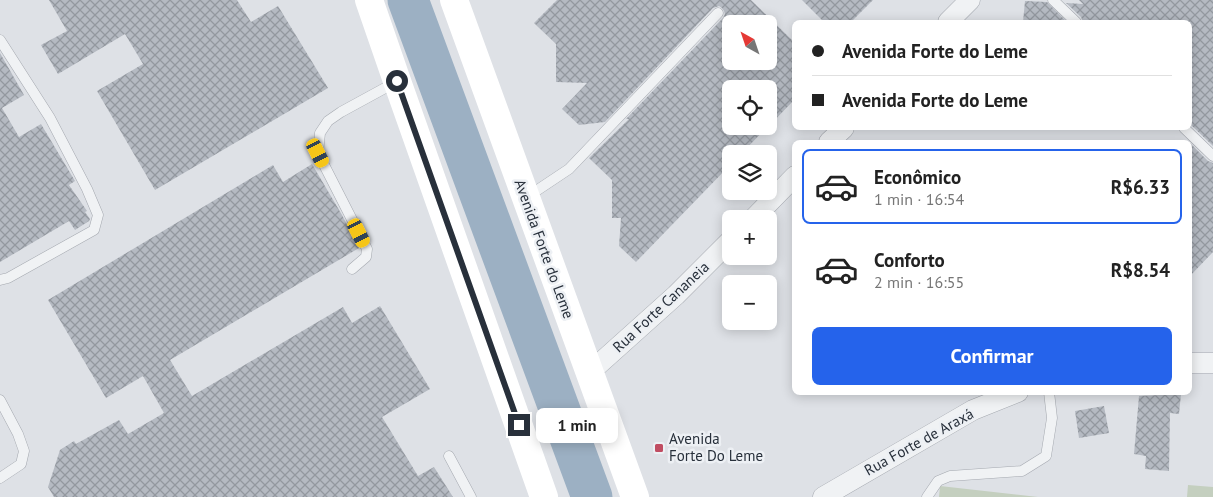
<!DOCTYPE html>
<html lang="pt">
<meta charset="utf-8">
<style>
:root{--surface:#fff;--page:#f6f6f6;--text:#222;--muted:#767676;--line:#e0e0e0;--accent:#2563eb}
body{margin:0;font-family:"PT Sans",sans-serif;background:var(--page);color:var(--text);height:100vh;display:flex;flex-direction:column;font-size:19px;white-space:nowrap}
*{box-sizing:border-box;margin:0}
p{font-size:16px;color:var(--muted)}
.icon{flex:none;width:28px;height:28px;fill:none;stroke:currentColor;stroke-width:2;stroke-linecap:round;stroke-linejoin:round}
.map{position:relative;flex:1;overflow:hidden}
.drawer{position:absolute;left:792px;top:140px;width:400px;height:255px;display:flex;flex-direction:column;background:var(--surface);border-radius:8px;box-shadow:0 2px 12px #0003}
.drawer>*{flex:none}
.guide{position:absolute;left:792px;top:20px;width:400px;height:110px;border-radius:8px;box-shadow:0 2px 12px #0003;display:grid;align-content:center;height:110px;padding:0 20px;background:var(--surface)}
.needle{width:32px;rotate:320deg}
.buttons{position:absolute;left:722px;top:15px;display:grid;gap:10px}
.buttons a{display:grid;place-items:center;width:55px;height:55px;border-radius:8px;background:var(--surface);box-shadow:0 2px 12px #0003;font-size:25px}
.end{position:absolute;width:22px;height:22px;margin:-11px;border:6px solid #28303b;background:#fff;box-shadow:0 0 0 2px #fff}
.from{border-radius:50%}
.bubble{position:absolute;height:35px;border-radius:8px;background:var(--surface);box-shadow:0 2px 12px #0003;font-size:16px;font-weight:600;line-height:35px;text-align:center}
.car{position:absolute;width:15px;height:30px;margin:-15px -8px;border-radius:6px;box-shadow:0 0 4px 1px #0007;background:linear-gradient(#f5c518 24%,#345 0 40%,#f5c518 0 76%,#345 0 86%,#f5c518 0)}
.guide b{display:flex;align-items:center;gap:18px;height:48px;font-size:19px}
.guide b+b{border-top:1px solid var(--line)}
.guide i{width:12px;height:12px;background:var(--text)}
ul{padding:9px 0 0;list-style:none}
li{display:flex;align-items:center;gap:15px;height:75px;margin:0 10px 8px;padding:0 10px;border:2px solid transparent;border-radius:8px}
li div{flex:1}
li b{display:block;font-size:19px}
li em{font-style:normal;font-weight:600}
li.on{border-color:var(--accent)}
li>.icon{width:45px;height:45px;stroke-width:1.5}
.action{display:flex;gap:10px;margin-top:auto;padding:10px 20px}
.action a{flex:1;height:58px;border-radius:8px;background:var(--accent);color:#fff;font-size:20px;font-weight:600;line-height:58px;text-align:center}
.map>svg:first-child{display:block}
.green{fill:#c4cfbf}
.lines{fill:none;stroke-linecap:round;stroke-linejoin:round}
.river{stroke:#9cb0c3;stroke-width:41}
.building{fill:url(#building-cross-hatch);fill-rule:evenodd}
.lane-casing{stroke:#a4a8af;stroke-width:11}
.street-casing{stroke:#a4a8af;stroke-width:21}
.lane{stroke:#f0f2f4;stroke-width:10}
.street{stroke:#f0f2f4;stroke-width:20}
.secondary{stroke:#fff;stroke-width:28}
.route{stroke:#28303b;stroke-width:6}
.poi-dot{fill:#c04d62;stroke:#edf0f4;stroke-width:2}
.labels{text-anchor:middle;stroke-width:5;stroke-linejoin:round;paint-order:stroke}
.street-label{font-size:15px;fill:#28303b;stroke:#edf0f4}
.poi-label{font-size:15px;fill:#28303b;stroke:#edf0f4;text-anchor:start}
</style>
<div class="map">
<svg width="1213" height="497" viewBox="0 0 1213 497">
<defs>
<pattern id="building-cross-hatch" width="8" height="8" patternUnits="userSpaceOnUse" patternTransform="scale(1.25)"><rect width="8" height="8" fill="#b5bac2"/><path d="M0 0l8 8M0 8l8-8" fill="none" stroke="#93989f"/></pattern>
</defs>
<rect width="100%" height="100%" fill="#dee1e6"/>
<!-- green -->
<path class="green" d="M1188,485L1213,487V497H1187Z
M940,486L1038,497H939Z"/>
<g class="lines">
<!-- river -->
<path class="river" d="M408,0L592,497"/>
</g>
<!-- building -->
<path class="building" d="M49,0H237L251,22L278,6L328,88L155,190L97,91L143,64L125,34L58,74L41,45L67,31Z
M557,0H751L795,43V99L769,126V89H731V126H768L741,154H731V164L636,262L619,246L621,218H612V180L589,158L629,119H626L723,18L725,14L724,11L722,8L719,6L713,8L605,122L579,125L562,109L587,83L556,82V44L534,23ZM731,24H769V61H731Z
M802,0H873L851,22H824Z
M1079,0H1213V146L1190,124V22H1083L1081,17L1066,3L1083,4Z
M1025,1L1047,2L1067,22H1023Z
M0,53L24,95L2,108L19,137L41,124L75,181L69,185L87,211L85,212L90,219L89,221L75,230L69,221L0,262Z
M1190,143L1208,161L1213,163V252L1190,276Z
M312,164L342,215L359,248L170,360L192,396L343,307L352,323L380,306L430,389L382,417L418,476L434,467L453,497H54L48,487L60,450L74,441L76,444L119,420L128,434L164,413L143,376L106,398L48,300L273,165L283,182Z
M1181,394L1179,414L1170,413L1169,471L1145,469L1146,456L1134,454L1139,396Z
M1104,406L1109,433L1079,438L1075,411Z"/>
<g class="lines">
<!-- lane casing -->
<g class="lane-casing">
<path id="lane" d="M1053,0L1076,22
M0,40L50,118L87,189L98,215L94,230L8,278L0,280
M1184,128L1213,156
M527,197L569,169L718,13
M352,269L366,257L367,249L318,153L320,133L328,121L341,112L396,82
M0,400L18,434L24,451L21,464L0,478
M449,456L471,497
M927,497L938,481L950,476L1022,471L1046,456L1052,418L1049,392"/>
</g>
<!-- street casing -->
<g class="street-casing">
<path id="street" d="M948,22L970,0
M829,142L844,128
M753,219L795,176
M1190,363H1213
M589,373L676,295L731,240
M823,497L973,410L1018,392"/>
</g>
<!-- lane -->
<use href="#lane" class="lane"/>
<!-- street -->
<use href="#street" class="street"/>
<!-- secondary -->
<path class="secondary" d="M369,0L397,81L544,497
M454,0L635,497"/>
</g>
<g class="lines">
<!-- route -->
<path class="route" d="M397,81L519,425"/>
</g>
<!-- markers -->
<rect class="poi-dot" x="654" y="443" width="10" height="10" rx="2.5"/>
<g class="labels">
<!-- street labels -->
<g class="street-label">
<text transform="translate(544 249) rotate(70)" y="5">Avenida Forte do Leme</text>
<text transform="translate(661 307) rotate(-43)" y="5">Rua Forte Cananeia</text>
<text transform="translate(919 442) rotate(-29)" y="5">Rua Forte de Araxá</text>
</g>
<!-- poi labels -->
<g class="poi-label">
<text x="669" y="444">Avenida<tspan x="669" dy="17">Forte Do Leme</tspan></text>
</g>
</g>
</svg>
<div class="buttons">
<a><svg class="needle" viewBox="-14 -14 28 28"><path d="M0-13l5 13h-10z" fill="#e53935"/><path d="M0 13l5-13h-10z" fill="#767676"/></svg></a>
<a><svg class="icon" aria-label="locate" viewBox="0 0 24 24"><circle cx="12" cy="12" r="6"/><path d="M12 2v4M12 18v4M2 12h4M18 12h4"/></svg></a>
<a><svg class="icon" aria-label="layers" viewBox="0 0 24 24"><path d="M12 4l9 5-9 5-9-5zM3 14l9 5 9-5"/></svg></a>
<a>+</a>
<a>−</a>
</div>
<i class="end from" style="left:397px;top:81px"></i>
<i class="end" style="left:519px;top:425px"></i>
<div class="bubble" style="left:536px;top:408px;width:82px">1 min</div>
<i class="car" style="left:318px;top:153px;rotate:153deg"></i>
<i class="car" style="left:359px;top:233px;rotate:153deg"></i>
<div class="guide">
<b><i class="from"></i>Avenida Forte do Leme</b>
<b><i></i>Avenida Forte do Leme</b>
</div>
<section class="drawer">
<ul>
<li class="on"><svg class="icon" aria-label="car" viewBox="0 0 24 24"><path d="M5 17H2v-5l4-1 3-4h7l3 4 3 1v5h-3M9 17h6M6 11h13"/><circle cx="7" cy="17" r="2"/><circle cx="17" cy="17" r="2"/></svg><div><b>Econômico</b><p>1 min · 16:54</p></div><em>R$6.33</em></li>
<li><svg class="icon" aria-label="car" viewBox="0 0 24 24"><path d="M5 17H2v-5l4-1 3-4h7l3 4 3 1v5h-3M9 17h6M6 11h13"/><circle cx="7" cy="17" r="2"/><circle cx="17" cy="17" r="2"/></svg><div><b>Conforto</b><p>2 min · 16:55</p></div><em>R$8.54</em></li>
</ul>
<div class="action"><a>Confirmar</a></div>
</section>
</div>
